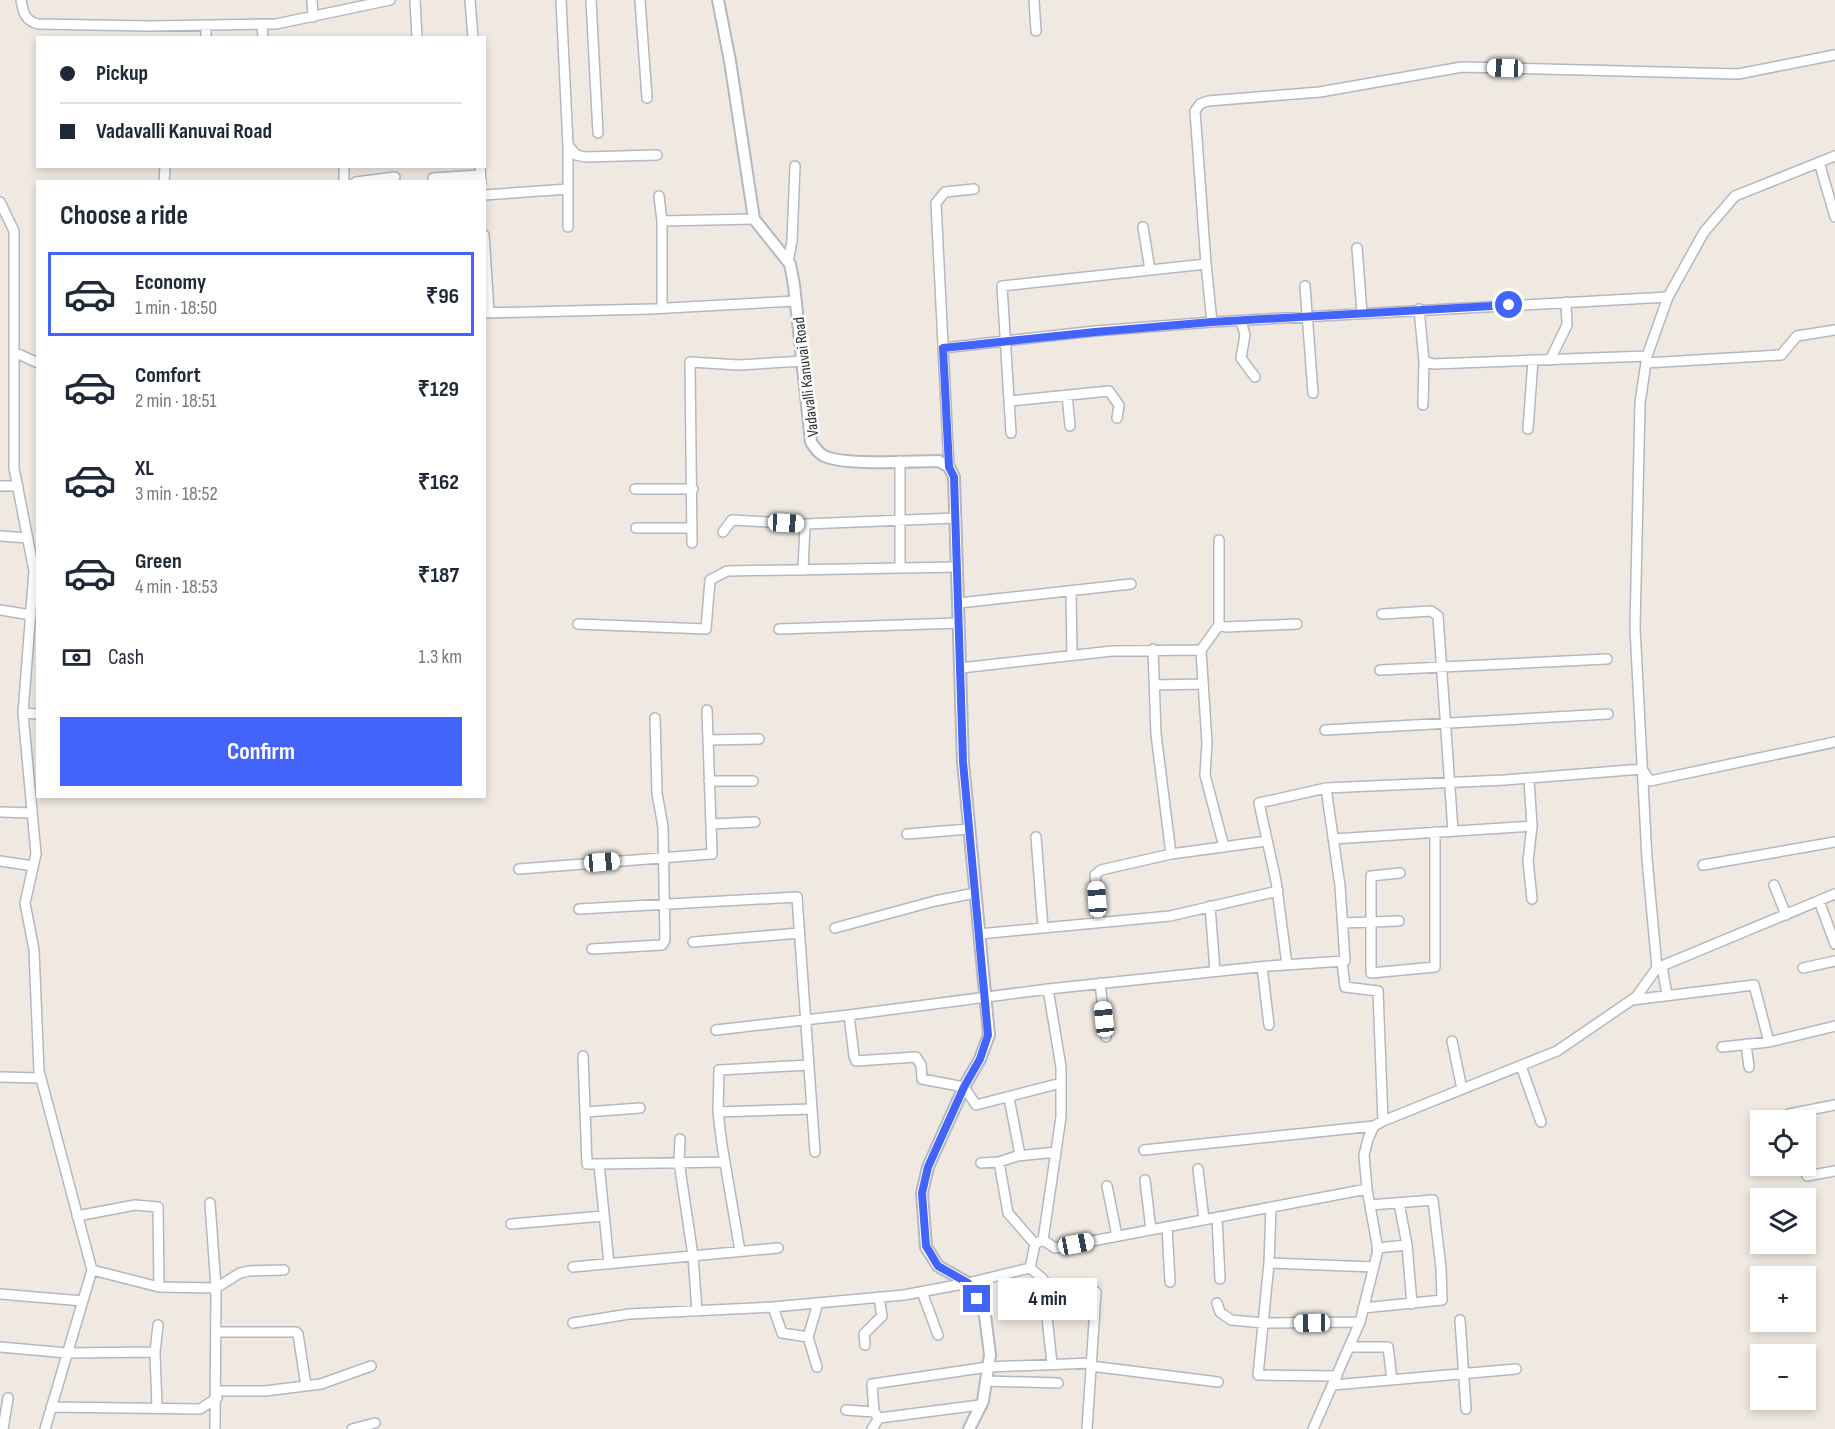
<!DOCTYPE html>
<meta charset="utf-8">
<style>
:root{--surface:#fff;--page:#f6f6f7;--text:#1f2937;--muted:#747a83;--line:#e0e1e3;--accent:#4264fb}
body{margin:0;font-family:"Sofia Sans Condensed",sans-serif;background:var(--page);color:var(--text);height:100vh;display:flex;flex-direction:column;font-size:22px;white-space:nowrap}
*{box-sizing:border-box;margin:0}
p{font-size:20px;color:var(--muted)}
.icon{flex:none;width:33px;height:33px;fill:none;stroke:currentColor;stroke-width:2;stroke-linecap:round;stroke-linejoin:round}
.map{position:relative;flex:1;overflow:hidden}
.panel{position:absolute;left:36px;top:180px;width:450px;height:618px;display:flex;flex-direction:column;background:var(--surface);border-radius:0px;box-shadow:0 3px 9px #0003}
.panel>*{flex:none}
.top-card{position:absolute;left:36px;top:36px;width:450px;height:132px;border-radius:0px;box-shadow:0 3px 9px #0003;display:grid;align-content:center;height:132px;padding:0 24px;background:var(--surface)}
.buttons{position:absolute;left:1750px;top:1110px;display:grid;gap:12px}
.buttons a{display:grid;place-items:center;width:66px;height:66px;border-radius:0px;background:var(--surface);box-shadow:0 3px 9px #0003;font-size:30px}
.end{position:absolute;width:27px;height:27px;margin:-14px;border:8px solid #4264fb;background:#fff;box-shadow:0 0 0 3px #fff}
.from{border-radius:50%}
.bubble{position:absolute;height:42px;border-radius:0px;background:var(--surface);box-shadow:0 3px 9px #0003;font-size:20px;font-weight:700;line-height:42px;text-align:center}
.car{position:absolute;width:18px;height:36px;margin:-18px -9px;border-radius:8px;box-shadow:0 0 4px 2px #0007;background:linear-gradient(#fff 24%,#345 0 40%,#fff 0 76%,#345 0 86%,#fff 0)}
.top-card b{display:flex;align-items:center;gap:21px;height:57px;font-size:22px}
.top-card b+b{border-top:2px solid var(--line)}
.top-card i{width:15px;height:15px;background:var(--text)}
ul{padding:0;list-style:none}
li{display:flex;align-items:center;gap:18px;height:84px;margin:0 12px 9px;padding:0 12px;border:3px solid transparent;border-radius:0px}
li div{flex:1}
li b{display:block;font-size:22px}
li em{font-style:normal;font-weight:700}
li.active{border-color:var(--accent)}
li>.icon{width:54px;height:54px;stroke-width:1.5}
h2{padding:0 24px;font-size:27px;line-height:72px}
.pay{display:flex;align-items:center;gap:15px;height:66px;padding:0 24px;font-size:22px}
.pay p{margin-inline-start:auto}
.cta{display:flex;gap:12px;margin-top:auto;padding:12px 24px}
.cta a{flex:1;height:69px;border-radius:0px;background:var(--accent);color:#fff;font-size:24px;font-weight:700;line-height:69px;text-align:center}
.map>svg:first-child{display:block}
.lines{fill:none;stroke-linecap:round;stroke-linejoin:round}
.minor-casing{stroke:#b4b7c1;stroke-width:12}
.tertiary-casing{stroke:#b4b7c1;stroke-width:14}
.minor{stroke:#fff;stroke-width:9}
.tertiary{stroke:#fff;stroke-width:10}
.route{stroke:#4264fb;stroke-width:8}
.labels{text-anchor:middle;stroke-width:5;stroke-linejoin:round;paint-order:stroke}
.street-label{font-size:16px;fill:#2e2e2e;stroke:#fff}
</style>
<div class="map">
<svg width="1835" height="1429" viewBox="0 0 1835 1429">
<rect width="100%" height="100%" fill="#efe9e1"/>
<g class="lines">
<!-- minor casing -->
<g class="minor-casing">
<path id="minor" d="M21,0C23,12 25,21 38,24L149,26L276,24L390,0
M312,0L313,17
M415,0L417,38
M470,0L473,38
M561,0L568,145L576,155L585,157L657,155
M591,0L598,133
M640,0L647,98
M1034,0L1036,31
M262,24L263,38
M206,25V38
M1819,162L1835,217
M480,166L481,182
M433,178L480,175
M164,182L165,166
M344,182V166
M356,182L395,177
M484,195L568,189
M659,196L662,221
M0,202L14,231V468L34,571L23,713L36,854L25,903L34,950L39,1071L92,1270L45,1429
M568,227V145
M1143,227L1150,270
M484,235L489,312
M1357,248L1362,313
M788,262L792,241L795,166
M1305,286L1313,393
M662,308V221L754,219
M1419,309L1424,361L1433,364L1647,356
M484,313L650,309L796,301
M1241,321L1245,335L1241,358L1255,377
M1212,322L1206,264L1195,111L1200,104L1208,101L1320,92L1462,67L1738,74L1835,55
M943,348L1095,331L1212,322L1668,297
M14,352L38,363
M1550,360L1567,325L1566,302
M1646,363L1781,355L1797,336L1835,330
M1067,395L1070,426
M1010,401L1109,391L1119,405L1117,418
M1423,405L1424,361
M1528,429L1533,360
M1011,433L1002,286L1206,264
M900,461V568
M949,467L936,203L945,192L974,189
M0,486H18
M635,489H693
M636,528H692
M723,532L732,520L805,524L956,518
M0,536L28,538
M692,543L690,362L739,365L803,361
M803,570L805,524
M1071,591L1072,655
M959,603L1131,584
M0,610L31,615
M1382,614L1431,611L1438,616L1453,831
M578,624L706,629L710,580L727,571L957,567
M1219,625L1226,627L1297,624
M779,629L959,623
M1153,649L1156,734L1171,854
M1201,650L1219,625V540
M961,668L1112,651L1201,650L1207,743L1205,775L1224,847
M1380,670L1607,659
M1154,685L1203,684
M23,713L38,714
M1325,730L1608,714
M708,740L759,739
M1529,779L1532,826L1528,861L1532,899
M709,781H753
M0,812L32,813
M711,824L755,822
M907,834L969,829
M1036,837L1043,928
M1333,839L1532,826
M0,861L33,866
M1703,865L1835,842
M519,869L712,854L707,710
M1400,873L1371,876V973L1435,967V832
M1774,885L1786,915
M1819,901L1835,944
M1210,906L1215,971
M579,909L797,897L815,1152
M1099,922L1095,875L1101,870L1171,854L1267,841
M1343,923L1399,921
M835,928L935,901L975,893
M979,934L1170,916L1278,891
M693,942L799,933
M592,949L662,945L665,940L663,827L657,793L655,718
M1287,965L1276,881L1259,803L1326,788L1505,780L1642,769L1650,781L1835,742
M1662,966L1667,995
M1262,967L1269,1025
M1657,968L1647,859L1635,628L1640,403L1647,356L1668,297L1704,232L1735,196L1835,156
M1803,968L1835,961
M1100,983L1106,1037
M1632,1000L1754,985L1769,1042
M849,1015L854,1056L856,1061L916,1057L921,1065L922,1079L964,1087L976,1105L1061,1083
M716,1030L849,1015L1048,989
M1452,1041L1462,1089
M1746,1044L1749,1067
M1722,1047L1769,1042L1835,1026
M583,1056L587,1164H599L609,1264
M1521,1066L1541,1122
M0,1077L41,1078
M1009,1098L1020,1155
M585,1112L640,1108
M718,1112L811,1109
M1789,1114L1835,1105
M1383,1121L1557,1051L1636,997L1657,968L1835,894
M680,1139L679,1162L693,1256L697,1311
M1144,1150L1374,1126
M999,1162L1008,1213L1035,1244
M981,1163L999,1162L1017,1156L1056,1152
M599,1164L725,1162
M1198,1169L1204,1220
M1807,1176L1835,1171
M1145,1180L1151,1230
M1107,1186L1117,1236
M210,1203L216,1288L215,1429
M1399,1203L1407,1245L1412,1304
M77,1216L135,1205L158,1207L159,1287
M1217,1217L1220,1279
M511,1224L603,1216
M1167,1227L1170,1282
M1043,1240L1061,1117V1067L1048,989L1268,966L1345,961L1340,886L1326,788
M1377,1248L1407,1245
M740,1251L722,1145L718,1112L719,1070L809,1065
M1269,1263L1271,1207
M573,1267L778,1248
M1030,1268L1043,1279L1052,1364
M92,1270L159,1287L216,1288L240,1273L249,1271L284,1270
M922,1292L938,1335
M0,1294L83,1301
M1217,1303L1220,1312L1231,1320L1264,1323L1360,1322
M773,1307L782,1333L808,1337
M1363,1308L1442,1300L1441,1268L1433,1200L1370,1205
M1460,1320L1466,1409
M573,1323L629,1314L773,1307L904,1295L968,1283L1030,1268L1035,1244L1043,1240L1055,1248L1367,1189
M217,1332H296L298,1334L306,1386
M865,1345L864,1334L882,1316L879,1297
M0,1347L67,1353L155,1352
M1349,1347H1388L1392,1380
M1091,1366L1218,1382
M817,1367L808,1337L818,1303
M1337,1376L1258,1375L1269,1263L1373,1267
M986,1381L1058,1383
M1333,1385L1516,1369
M217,1391H265L321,1384L371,1366
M51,1407L200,1409L217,1398
M157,1408L155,1352L158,1325
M846,1410L874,1412
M879,1418L980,1405
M3,1429L8,1398
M352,1429L375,1423
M872,1429L879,1418L874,1412L872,1384L988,1367L1092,1363
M1087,1429L1096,1292
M1313,1429L1360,1322L1378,1250L1367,1189L1364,1155L1368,1139L1374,1126L1383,1121L1378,991L1345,987L1342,961"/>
</g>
<!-- tertiary casing -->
<g class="tertiary-casing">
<path id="tertiary" d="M718,0L730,61L754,219L790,264L794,285L811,442C815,448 817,452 824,456C846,466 912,461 939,461L949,467L954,477L963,762L989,1035L980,1059L964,1087L928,1167L922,1193L926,1247L938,1266L968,1283L985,1315L990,1355L986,1381L983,1401L969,1429"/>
</g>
<!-- minor -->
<use href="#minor" class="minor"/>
<!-- tertiary -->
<use href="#tertiary" class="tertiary"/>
</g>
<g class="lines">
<!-- route -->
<path class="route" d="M977,1299L968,1283L938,1266L926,1246L922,1193L928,1167L964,1087L980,1059L988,1035L963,762L954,477L949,467L943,348L1095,332L1212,322L1509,305"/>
</g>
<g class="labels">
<!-- street labels -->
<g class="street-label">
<text transform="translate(805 377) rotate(-97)" y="6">Vadavalli Kanuvai Road</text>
</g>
</g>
</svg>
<div class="buttons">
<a><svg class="icon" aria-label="locate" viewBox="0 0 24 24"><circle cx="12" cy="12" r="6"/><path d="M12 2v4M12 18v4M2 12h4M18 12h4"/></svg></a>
<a><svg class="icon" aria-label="layers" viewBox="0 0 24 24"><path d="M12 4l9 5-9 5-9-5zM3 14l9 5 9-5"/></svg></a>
<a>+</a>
<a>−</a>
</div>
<i class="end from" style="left:1509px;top:305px"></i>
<i class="end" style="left:977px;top:1299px"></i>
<div class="bubble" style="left:998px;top:1278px;width:99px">4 min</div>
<i class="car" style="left:1505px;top:68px;rotate:272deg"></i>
<i class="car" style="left:786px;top:523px;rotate:93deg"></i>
<i class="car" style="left:602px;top:862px;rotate:85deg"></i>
<i class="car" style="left:1097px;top:899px;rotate:356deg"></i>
<i class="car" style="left:1104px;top:1019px;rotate:354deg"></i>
<i class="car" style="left:1076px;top:1244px;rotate:79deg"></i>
<i class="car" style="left:1312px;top:1323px;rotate:269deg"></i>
<div class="top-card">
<b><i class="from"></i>Pickup</b>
<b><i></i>Vadavalli Kanuvai Road</b>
</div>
<section class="panel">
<h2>Choose a ride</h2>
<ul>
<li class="active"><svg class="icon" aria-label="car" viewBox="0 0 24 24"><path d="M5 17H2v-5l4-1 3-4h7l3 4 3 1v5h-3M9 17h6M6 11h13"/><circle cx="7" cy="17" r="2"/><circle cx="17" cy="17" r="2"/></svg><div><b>Economy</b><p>1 min · 18:50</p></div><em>₹96</em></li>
<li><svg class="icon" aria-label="car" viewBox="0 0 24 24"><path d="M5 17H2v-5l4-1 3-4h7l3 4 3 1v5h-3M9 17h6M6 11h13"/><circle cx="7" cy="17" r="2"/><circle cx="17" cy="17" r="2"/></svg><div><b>Comfort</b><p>2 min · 18:51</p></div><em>₹129</em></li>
<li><svg class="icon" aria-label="car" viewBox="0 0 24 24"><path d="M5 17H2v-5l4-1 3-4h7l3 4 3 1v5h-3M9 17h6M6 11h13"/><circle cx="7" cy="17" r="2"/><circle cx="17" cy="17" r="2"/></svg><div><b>XL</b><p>3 min · 18:52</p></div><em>₹162</em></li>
<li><svg class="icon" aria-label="car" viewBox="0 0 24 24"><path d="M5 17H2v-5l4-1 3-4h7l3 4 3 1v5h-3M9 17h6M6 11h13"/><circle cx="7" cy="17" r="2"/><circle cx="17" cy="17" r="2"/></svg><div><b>Green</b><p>4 min · 18:53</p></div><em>₹187</em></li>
</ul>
<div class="pay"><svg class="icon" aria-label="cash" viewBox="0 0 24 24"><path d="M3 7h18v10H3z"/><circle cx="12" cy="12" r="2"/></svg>Cash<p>1.3 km</p></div>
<div class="cta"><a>Confirm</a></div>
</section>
</div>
